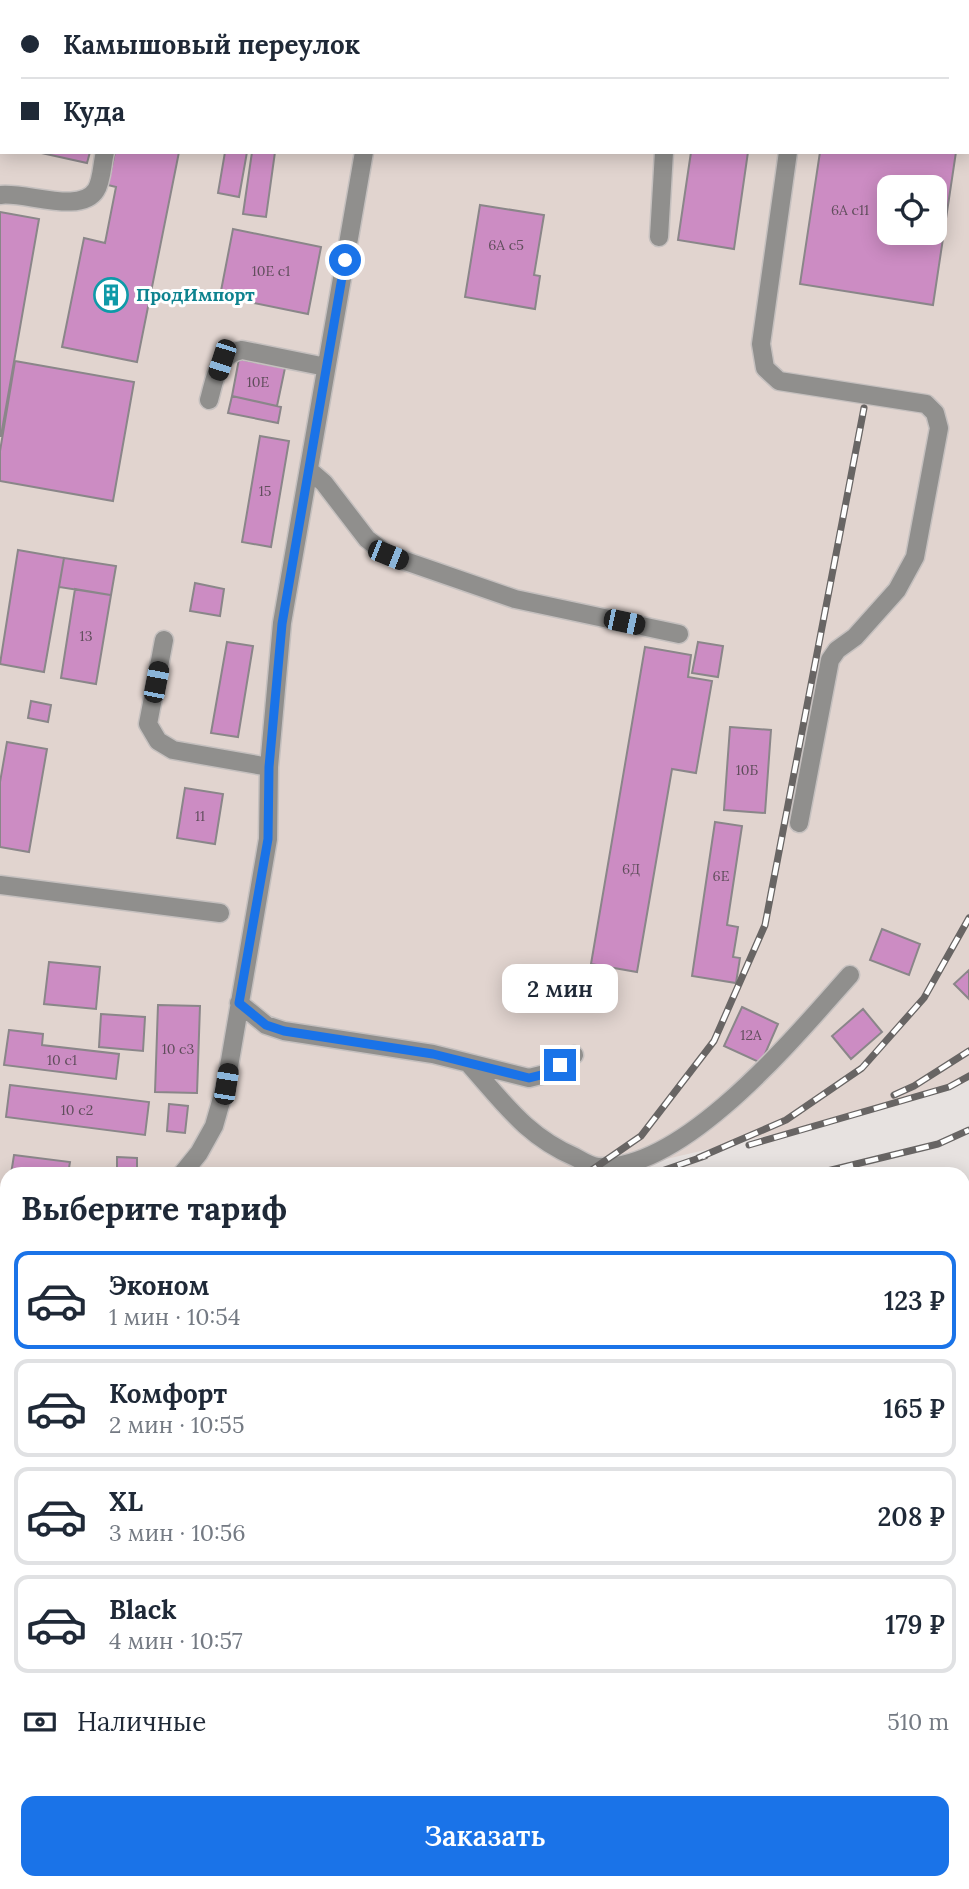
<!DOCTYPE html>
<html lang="ru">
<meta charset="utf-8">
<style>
:root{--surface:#fff;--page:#f6f6f7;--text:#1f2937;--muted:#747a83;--line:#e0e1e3;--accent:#1a73e8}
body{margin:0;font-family:Lora,serif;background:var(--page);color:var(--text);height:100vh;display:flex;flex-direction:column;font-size:26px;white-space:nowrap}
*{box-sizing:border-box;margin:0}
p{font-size:23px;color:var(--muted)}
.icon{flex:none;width:38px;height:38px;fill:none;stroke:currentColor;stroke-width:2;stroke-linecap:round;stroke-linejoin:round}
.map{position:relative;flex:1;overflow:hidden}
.side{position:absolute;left:0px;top:1167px;width:970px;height:723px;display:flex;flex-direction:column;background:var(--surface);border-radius:21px 21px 0 0;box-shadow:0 4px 18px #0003}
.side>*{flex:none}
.top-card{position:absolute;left:0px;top:0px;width:970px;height:154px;box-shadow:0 4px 18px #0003;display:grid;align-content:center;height:154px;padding:0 21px;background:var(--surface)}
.buttons{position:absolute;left:877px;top:175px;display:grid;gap:14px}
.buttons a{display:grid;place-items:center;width:70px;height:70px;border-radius:14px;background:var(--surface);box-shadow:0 4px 18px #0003;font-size:35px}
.end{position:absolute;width:32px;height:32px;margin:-16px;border:9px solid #1a73e8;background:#fff;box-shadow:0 0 0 4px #fff}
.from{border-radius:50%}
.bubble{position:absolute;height:49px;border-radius:14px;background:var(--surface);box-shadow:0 4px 18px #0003;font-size:23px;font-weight:600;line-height:49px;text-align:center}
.car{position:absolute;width:21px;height:42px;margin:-21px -10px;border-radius:9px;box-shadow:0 0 5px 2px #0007;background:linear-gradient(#222 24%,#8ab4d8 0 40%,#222 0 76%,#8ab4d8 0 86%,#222 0)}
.top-card b{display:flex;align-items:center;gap:24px;height:66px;font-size:26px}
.top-card b+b{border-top:2px solid var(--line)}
.top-card i{width:18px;height:18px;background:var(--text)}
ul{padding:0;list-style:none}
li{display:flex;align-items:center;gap:21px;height:98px;margin:0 14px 10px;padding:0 7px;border:4px solid var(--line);border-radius:14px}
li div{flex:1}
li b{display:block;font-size:26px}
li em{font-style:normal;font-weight:600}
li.current{border-color:var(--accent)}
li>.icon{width:63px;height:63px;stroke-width:1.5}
h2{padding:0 21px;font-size:32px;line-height:84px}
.pay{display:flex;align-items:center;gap:18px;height:77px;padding:0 21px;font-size:26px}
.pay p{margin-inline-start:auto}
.button{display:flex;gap:14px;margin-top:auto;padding:14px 21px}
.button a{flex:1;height:80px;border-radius:14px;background:var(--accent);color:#fff;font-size:28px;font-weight:600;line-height:80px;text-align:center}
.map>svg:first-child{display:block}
.built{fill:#e1d4cf;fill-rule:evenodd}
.green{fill:#96cda9}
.building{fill:#cc8cc3;stroke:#8a8689;stroke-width:2;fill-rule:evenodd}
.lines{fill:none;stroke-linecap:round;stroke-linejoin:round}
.minor-casing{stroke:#c5c0bf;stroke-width:21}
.minor{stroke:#908f8d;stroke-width:18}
.rail-casing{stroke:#686564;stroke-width:7}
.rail{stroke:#fff;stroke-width:4.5;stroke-dasharray:13;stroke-linecap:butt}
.route{stroke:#1a73e8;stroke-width:9}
.labels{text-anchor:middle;stroke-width:6;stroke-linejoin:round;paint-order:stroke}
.number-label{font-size:14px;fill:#604e5c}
.culture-label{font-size:18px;font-weight:bold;fill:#0d838f;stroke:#fff;text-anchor:start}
</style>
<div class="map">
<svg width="969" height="1889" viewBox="0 0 969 1889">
<rect width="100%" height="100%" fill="#e7e2e0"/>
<!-- built -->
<path class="built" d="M0,0H969V1080L903,1104L602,1174H7V1314L0,1316ZM2,2H968V152H2ZM889,187H934V233H889Z"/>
<!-- green -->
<path class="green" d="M7,1399V1486H0V1404Z
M962,1446L969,1449V1817L962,1815Z
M468,1883H875L874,1889H473Z"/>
<!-- building -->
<path class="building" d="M705,0H793L792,2Z
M37,152H90L87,163Z
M115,152H179L137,362L62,347L84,238L105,243L116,187L108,185Z
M225,152H247L239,197L218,193Z
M252,152H275L266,217L243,214Z
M691,152H748L734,249L678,240Z
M820,152H956L933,305L800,284ZM889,187H934V233H889Z
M480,205L544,215L534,275L540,276L535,309L465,297Z
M0,212L39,219L1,436H0Z
M233,229L321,247L308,314L220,296Z
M239,359L285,368L277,406L232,396Z
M15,361L134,382L113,501L0,481V451Z
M232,396L281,407L278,423L228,413Z
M260,436L289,441L271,547L242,542Z
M18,550L64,558L44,672L0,664Z
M64,558L116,566L111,595L59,587Z
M195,583L224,589L220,616L190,611Z
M75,589L111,595L96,684L61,678Z
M227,642L253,646L238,737L211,733Z
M698,642L723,646L718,677L692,673Z
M645,647L691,655L688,677L712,681L696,773L672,769L637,972L591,964Z
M31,701L51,705L48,722L28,718Z
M730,727L771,730L765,813L724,810Z
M7,742L47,749L29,852L0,847V782Z
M185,788L223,794L215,844L177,838Z
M715,822L742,826L727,925L738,927L733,957L740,958L736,983L692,976Z
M882,929L920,944L909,975L870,960Z
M49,962L100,967L96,1009L44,1004Z
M969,970V999L954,984Z
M158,1005L200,1006L197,1093L155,1092Z
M742,1007L778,1024L761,1063L724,1046Z
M863,1009L882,1032L851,1059L832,1036Z
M101,1014L145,1017L143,1051L99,1047Z
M9,1030L43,1034L42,1045L119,1054L116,1079L4,1065Z
M10,1085L149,1102L145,1135L6,1117Z
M169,1104L188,1106L185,1133L167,1131Z
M14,1155L70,1162L68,1174H11Z
M117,1157L137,1158V1174H117Z"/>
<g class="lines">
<!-- minor casing -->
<g class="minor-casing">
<path id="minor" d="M390,2V0
M600,2H610
M809,2V0
M788,152L761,344L765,368L779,381L926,404L935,413L939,428L915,557L897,590L855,637L837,650L830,660L799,823
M0,195C24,191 81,215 96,190C102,181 102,163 105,152
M659,237L664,152
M209,400C215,379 217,354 242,350L326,367
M309,470L324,483L367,539L388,555L515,599L679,634
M164,640L148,724L158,741L173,750L269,767
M0,885L220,913
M239,1003L266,1025L284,1031L433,1054L529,1078L545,1074L574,1055
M469,1064C504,1103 526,1136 575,1157C582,1161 592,1167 599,1167C685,1171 797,1034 850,975
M182,1174L199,1153L214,1126L226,1084L268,839L269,767L282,623L364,152
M0,1207L7,1208"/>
</g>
<!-- minor -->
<use href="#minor" class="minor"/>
<!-- rail casing -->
<g class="rail-casing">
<path id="rail" d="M894,1095L914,1086L969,1051
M749,1145L949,1087L969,1076
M698,1158L786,1120L862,1068L924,998L969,918
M586,1174L641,1136L714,1041L765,925L864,408
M653,1174L705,1156
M815,1174L938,1144L969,1130
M0,1350L7,1349"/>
</g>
<!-- rail -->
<use href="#rail" class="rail"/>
</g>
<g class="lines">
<!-- route -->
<path class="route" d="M345,260L282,624L269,767L268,839L239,1003L266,1025L284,1031L433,1054L529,1078L545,1074L560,1065"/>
</g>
<!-- icons -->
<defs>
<g id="building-ring" transform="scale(1.75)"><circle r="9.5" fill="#fff" stroke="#0f9aa8" stroke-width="1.5"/><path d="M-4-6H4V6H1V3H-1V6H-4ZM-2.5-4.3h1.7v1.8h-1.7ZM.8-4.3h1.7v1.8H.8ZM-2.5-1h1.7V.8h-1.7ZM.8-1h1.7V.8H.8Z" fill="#0f9aa8"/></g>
</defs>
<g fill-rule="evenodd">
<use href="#building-ring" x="111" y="295"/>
</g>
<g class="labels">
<!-- number labels -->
<g class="number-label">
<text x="850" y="215">6А с11</text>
<text x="506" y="250">6А с5</text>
<text x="271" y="276">10Е с1</text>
<text x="258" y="387">10Е</text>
<text x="265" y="496">15</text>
<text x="86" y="641">13</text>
<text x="747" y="775">10Б</text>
<text x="200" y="821">11</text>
<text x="631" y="874">6Д</text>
<text x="721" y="881">6Е</text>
<text x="751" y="1040">12А</text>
<text x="178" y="1054">10 с3</text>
<text x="62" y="1065">10 с1</text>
<text x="77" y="1115">10 с2</text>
</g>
<!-- culture labels -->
<g class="culture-label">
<text x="136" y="301">ПродИмпорт</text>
</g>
</g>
</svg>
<div class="buttons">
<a><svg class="icon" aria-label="locate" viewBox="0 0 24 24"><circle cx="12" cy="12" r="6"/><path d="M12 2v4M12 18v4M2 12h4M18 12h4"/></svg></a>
</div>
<i class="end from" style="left:345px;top:260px"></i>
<i class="end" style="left:560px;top:1065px"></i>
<div class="bubble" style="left:502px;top:964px;width:116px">2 мин</div>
<i class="car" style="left:222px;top:360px;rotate:198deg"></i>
<i class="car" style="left:388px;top:555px;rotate:112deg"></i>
<i class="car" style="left:624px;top:622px;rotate:102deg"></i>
<i class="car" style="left:156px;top:682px;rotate:11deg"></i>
<i class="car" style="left:226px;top:1084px;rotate:9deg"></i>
<div class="top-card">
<b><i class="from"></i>Камышовый переулок</b>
<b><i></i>Куда</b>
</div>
<section class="side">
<h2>Выберите тариф</h2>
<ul>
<li class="current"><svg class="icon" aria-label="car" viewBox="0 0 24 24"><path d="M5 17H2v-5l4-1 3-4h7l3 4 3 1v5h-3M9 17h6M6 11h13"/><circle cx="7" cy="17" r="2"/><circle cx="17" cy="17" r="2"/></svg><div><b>Эконом</b><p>1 мин · 10:54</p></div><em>123 ₽</em></li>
<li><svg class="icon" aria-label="car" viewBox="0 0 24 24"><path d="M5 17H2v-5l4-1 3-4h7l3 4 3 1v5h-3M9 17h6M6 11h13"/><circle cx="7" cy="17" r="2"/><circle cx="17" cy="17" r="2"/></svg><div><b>Комфорт</b><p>2 мин · 10:55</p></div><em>165 ₽</em></li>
<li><svg class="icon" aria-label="car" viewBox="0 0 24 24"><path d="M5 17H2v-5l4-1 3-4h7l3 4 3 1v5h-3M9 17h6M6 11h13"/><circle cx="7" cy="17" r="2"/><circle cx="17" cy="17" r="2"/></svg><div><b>XL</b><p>3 мин · 10:56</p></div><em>208 ₽</em></li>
<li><svg class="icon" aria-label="car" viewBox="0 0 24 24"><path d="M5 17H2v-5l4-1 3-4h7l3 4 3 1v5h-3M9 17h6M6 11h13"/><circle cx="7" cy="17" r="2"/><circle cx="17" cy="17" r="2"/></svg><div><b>Black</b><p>4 мин · 10:57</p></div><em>179 ₽</em></li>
</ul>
<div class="pay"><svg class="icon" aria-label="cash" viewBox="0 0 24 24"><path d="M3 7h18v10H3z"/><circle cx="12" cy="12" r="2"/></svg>Наличные<p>510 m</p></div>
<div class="button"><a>Заказать</a></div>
</section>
</div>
